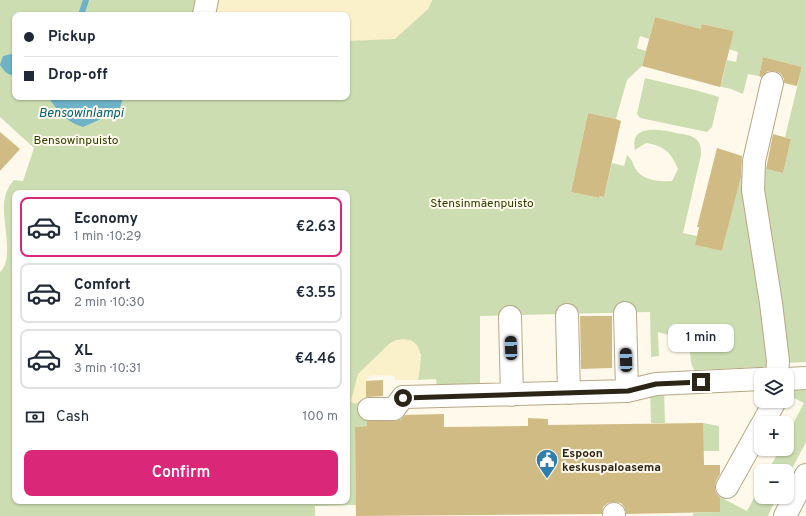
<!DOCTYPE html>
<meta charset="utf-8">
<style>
:root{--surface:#fff;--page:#f6f6f7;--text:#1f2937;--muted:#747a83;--line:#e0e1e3;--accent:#db2777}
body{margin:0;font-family:Overpass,sans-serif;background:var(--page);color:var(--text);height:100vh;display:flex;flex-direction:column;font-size:15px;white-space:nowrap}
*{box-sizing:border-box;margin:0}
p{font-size:13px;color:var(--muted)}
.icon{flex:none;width:22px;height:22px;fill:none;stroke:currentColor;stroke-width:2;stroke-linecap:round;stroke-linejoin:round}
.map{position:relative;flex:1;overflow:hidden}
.panel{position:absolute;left:12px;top:190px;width:338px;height:314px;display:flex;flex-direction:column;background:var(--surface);border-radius:8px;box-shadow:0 1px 3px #0004}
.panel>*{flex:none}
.banner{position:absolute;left:12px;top:12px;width:338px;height:88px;border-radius:8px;box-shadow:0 1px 3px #0004;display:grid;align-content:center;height:88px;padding:0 12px;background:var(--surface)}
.fabs{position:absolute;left:754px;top:368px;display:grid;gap:8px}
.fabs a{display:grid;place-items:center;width:40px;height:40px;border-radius:8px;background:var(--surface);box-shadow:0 1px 3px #0004;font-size:20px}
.end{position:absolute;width:18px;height:18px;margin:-9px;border:5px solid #2b2518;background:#fff;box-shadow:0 0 0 2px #fff}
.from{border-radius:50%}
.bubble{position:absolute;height:28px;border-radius:8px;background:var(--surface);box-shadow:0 1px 3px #0004;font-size:13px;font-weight:600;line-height:28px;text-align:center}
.car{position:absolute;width:12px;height:24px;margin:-12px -6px;border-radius:5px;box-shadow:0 0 3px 1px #0007;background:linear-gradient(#222 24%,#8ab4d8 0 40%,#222 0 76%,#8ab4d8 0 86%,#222 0)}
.banner b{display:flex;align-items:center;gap:14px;height:38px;font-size:15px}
.banner b+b{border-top:1px solid var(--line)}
.banner i{width:10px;height:10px;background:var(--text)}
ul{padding:7px 0 0;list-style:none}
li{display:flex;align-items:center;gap:12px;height:60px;margin:0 8px 6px;padding:0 4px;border:2px solid var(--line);border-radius:8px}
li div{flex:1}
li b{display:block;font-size:15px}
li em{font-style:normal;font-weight:600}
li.selected{border-color:var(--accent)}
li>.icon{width:36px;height:36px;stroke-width:1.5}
.pay{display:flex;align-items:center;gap:10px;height:44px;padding:0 12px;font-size:15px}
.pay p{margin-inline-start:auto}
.primary-button{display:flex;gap:8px;margin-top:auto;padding:8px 12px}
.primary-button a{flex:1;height:46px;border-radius:8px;background:var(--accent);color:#fff;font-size:16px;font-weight:600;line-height:46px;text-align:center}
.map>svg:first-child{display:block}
.green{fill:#ccdeb1;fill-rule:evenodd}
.sand{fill:#faf0ca}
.water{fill:#6eb2c7}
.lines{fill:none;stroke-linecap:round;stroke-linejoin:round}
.stream{stroke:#6eb2c7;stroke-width:6}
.building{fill:#d1bb85}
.minor-casing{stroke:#b6a886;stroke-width:24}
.minor{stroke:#fff;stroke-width:22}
.route{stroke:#2b2518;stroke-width:5}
.labels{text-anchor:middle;stroke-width:4;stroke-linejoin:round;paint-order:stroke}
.park-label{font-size:12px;fill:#2d3e00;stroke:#fff9eb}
.poi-label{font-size:12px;font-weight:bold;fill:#2b2518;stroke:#fff9eb;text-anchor:start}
.water-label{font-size:13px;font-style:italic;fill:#006278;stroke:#fff9eb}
</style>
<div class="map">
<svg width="806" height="516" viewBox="0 0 806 516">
<rect width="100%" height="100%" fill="#fff9eb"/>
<!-- green -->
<path class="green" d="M0,0H198L206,15H15V97H347V41L356,40L428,9L432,0H806V362L788,363L758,167L783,173L791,139L785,137L802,67L763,57L759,76L748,74L743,94L731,89L708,84L722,81L727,60L736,62L738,52L729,49L734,31L703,24L701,29L655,17L649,39L640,36L637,48L646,51L642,66L627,80L616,119L588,113L571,192L598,198L599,196L604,197L612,163L624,166L627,155C634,161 632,165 637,171C645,181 661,182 672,181L678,169C671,152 664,146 646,143L635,150C629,124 660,129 676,133C683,134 692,135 697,140C701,144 701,149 701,155L683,233L697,236L696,245L722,251L744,165L770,360L767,367L694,370C688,360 693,352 686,340L658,332L659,356L651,357L650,312L480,316V388H437L436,379L418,380L421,354L358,374L370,415L371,426L355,427L356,505L315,506V516H0V272C2,270 4,267 5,264C8,259 7,240 6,233C4,212 0,195 14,180L23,181L34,148L0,117ZM15,193H347V501H15Z
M645,78L695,90L719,97L712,127L707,132L640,118L637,114Z
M806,387V442L787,478V471H768L780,449H787V435L804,403L788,395L797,389Z
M650,391H664L665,423H651Z
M703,423L719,426V451H703Z
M761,485V497H777L768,516H693V513L720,512V497L747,511Z"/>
<!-- sand -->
<path class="sand" d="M217,0H432L428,9L395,39L347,41V15H213Z
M404,339C427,342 420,363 418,380H395V376L379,375L369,376L366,381V400L355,404L351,401L358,374L389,344L396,340Z"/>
<!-- water -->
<path class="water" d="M15,53V75C7,76 4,70 0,65L3,56Z
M48,97H123L120,108L114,113L83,127C66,122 58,111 48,97Z"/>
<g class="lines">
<!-- stream -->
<path class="stream" d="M81,15L86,0"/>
</g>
<!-- building -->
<path class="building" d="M655,17L701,29L702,24L734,31L720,87L642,66Z
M763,57L802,67L797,86L784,83V79L781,74L775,71H768L761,77L759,76Z
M588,113L616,119L621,121L604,197L599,196V198L571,192Z
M0,132L20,149L0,171Z
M773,134L791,139L783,173L766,169Z
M717,148L742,156L741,177L722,251L695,245L699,227H697Z
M580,316H612V368L581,369Z
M383,380V396L366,397V381Z
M444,414V427L528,426V418L548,419V425L703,423L704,465H720V474L716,481L715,488L716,493L720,497V512L626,514L625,508L621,503L614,502L608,503L603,507L602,514L356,516L355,427L367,426V421H394L400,420L405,415Z"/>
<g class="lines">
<!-- minor casing -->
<g class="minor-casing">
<path id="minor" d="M204,14L207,0
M772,83L754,161L753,190L771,303L778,361L777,375
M625,313L627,391
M567,315L569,393
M510,317L512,395
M787,379L806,378
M369,409H394L403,397L627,391L656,384L761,379
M763,423L775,401
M727,487L761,426
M614,514V516
M785,516L806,475"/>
</g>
<!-- minor -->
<use href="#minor" class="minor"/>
</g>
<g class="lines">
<!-- route -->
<path class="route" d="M403,398L628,391L656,384L701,382"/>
</g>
<!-- icons -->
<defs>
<g id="civic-pin" transform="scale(1.15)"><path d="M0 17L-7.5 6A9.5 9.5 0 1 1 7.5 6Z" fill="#2e7eb0" stroke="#fff9eb"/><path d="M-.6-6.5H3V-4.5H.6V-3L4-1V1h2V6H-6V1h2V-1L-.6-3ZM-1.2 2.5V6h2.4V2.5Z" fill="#fff"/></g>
</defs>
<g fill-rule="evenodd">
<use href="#civic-pin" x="547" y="460"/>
</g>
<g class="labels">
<!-- park labels -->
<g class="park-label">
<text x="76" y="144">Bensowinpuisto</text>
<text x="482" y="207">Stensinmäenpuisto</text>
</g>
<!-- poi labels -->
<g class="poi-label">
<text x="562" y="457">Espoon<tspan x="562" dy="14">keskuspaloasema</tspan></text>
</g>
<!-- water labels -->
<g class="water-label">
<text x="81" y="117">Bensowinlampi</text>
</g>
</g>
</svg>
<div class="fabs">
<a><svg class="icon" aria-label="layers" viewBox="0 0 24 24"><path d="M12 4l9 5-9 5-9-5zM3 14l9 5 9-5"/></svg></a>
<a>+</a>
<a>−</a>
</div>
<i class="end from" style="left:403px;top:398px"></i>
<i class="end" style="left:701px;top:382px"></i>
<div class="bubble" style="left:668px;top:324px;width:66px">1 min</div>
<i class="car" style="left:511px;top:348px;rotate:358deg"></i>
<i class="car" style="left:626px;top:360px;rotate:358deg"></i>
<div class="banner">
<b><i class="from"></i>Pickup</b>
<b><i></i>Drop-off</b>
</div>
<section class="panel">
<ul>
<li class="selected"><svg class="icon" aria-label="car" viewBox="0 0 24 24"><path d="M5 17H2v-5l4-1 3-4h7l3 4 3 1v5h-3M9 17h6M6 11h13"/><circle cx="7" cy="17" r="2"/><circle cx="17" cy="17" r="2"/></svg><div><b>Economy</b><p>1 min · 10:29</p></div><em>€2.63</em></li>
<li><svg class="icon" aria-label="car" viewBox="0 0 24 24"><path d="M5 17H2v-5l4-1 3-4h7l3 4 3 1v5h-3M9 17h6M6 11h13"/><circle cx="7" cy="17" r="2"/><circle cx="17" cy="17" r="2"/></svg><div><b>Comfort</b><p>2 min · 10:30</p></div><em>€3.55</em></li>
<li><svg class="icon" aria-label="car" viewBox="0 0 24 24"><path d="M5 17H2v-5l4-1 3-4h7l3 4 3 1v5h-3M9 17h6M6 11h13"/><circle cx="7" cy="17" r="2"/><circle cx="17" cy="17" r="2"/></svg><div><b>XL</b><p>3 min · 10:31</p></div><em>€4.46</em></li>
</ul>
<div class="pay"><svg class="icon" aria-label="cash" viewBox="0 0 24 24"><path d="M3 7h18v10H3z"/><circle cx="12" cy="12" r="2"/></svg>Cash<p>100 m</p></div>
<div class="primary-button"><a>Confirm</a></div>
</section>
</div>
